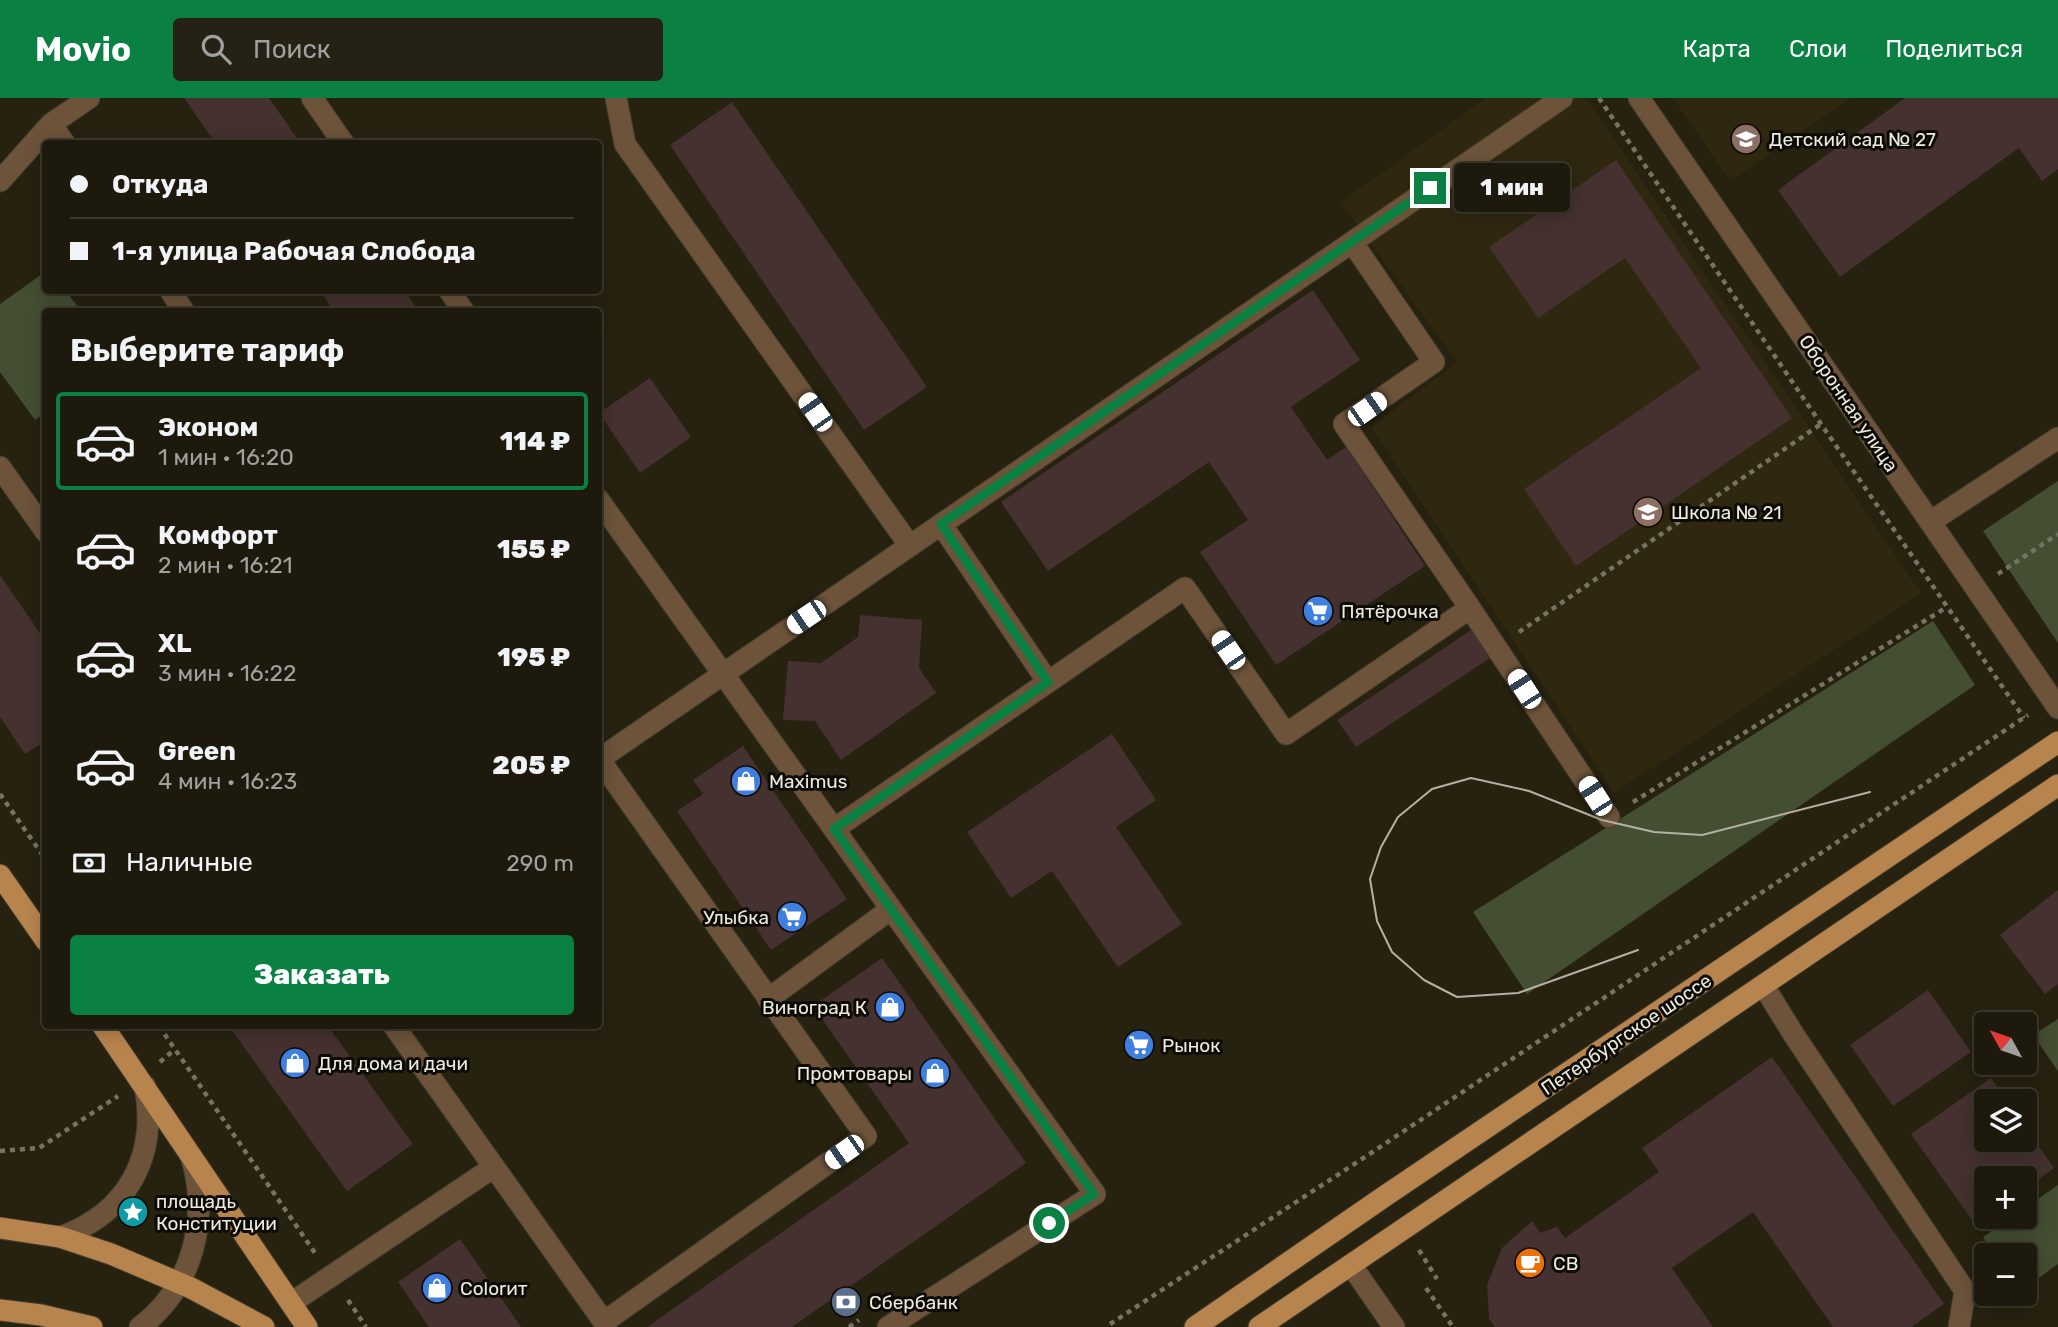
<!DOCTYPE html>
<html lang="ru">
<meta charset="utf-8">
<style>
:root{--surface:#1d190c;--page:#252215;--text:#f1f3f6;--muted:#a0a09d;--line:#3b382d;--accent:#0b8043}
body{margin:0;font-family:Rubik,sans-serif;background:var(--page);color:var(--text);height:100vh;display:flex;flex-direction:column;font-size:26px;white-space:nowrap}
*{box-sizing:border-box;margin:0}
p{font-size:23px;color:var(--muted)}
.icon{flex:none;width:38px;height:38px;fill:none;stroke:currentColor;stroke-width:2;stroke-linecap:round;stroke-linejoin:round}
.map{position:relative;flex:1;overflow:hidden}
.side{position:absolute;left:42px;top:210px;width:560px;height:721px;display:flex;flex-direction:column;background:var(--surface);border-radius:7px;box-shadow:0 4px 18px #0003,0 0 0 2px var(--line)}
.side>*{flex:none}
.guide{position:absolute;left:42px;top:42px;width:560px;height:154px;border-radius:7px;box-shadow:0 4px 18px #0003,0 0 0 2px var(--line);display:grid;align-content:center;height:154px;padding:0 28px;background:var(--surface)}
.needle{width:46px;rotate:310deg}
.buttons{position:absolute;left:1974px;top:914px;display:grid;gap:14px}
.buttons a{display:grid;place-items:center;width:63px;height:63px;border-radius:7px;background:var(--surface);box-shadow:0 4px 18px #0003,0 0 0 2px var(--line);font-size:35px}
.end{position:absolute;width:32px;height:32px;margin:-16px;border:9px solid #0b8043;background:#fff;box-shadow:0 0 0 4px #fff}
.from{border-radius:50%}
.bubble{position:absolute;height:49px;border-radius:7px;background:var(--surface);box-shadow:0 4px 18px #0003,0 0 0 2px var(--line);font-size:23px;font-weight:800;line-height:49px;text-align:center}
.car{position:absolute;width:21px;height:42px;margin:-21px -10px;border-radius:9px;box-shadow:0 0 5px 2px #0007;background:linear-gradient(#fff 24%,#345 0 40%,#fff 0 76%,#345 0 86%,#fff 0)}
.guide b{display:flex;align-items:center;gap:24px;height:66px;font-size:26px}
.guide b+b{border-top:2px solid var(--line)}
.guide i{width:18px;height:18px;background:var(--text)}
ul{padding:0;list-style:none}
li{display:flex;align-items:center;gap:21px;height:98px;margin:0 14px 10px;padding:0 14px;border:4px solid transparent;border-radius:7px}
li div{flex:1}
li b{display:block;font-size:26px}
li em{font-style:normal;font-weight:800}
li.selected{border-color:var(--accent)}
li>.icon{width:63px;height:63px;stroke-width:1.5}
h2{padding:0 28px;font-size:32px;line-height:84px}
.pay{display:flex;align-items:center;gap:18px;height:77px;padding:0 28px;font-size:26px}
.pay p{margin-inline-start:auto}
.action{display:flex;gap:14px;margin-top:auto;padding:14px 28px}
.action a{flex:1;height:80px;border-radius:7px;background:var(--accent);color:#fff;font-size:28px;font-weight:800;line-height:80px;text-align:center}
header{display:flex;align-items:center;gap:42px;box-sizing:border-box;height:98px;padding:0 35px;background:var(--accent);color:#fff}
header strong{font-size:33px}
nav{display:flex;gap:38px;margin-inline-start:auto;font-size:24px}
.search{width:490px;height:63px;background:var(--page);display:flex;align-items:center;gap:18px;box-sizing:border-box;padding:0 24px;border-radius:7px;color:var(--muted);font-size:26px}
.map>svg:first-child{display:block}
.built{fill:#2f270f}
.green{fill:#444e33}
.building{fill:#45312f}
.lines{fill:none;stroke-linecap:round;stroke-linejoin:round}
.minor-casing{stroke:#433d2d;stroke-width:23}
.major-casing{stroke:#433d2d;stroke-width:23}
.path{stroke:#777364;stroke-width:4.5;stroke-dasharray:5 5;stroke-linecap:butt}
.minor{stroke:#6c533a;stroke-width:21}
.major{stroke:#b7844e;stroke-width:21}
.tram{stroke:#b4b0a4;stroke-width:2}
.route{stroke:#0b8043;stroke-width:9}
.labels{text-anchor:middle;stroke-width:6;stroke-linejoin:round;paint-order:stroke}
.poi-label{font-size:19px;fill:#edeadf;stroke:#0d0b05;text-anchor:start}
.street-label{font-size:19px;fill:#edeadf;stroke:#0d0b05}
</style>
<header>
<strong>Movio</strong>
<div class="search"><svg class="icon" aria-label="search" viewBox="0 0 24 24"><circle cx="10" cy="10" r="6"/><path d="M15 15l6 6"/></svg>Поиск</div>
<nav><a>Карта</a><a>Слои</a><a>Поделиться</a></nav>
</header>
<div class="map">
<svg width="2058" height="1229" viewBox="0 0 2058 1229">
<rect width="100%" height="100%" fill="#272110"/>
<!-- built -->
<path class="built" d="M1486,0H1586L1921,495L1614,695L1372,329L1457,264L1341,104Z
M1673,0H1851L1730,83Z"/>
<!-- green -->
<path class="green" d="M45,174L46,192L66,193L81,213L46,214L45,315L35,322L0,274V206Z
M2058,383V545L1983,433Z
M1933,523L1975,587L1527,896L1473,814Z
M2058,921V973L2033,937Z
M2058,1087V1166L2025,1190V1157H1994L1983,1139L2013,1118H2025V1110Z"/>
<!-- building -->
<path class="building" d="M184,0H269L301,46H216Z
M1905,0H2058V71L2042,83L2019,50L1840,179L1778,92Z
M732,4L927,289L864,332L670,47Z
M1616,62L1792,320L1576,468L1524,391L1701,270L1625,160L1538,220L1489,149Z
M320,192H404L419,214H334Z
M1313,192L1360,262L1291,309L1327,362L1346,349L1425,468L1276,567L1200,454L1248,422L1209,364L1048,473L1001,404Z
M650,280L691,339L640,375L599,315Z
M0,477L46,544V643L25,656L0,619Z
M860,517L922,522L919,570L936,595L841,662L815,623L783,622L788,563L821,565L858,539Z
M1474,530L1493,558L1356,649L1337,622Z
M1112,636L1156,702L1116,729L1182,826L1118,869L1052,773L1011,800L967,734Z
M743,648L847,801L771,852L677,713L703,696L693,682Z
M2058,792V886L2045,896L2000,837Z
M882,860L1026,1065L792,1229H647L909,1045L813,908Z
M1928,892L1971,954L1893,1008L1850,947Z
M229,928H328L413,1046L347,1093Z
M1772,959L1944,1206L1911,1229H1833L1753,1114L1672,1170L1713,1229H1495L1489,1221L1487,1187L1502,1150L1532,1123L1540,1135L1557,1129L1565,1140L1659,1074L1642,1050Z
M1991,980L2007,1003H1986V1041H2025V1028L2054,1070L2025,1091V1080H1986V1118L1975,1126L1911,1036Z
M460,1141L521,1229H429L398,1184Z"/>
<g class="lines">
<!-- minor casing -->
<g class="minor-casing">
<path id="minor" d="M312,0L344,46
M616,0L625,46L910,448
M1639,0L2058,610
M65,46L51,26L89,0
M0,83L51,26
M170,192L184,214
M449,192L464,214
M0,369L46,434
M598,401L1095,1096L888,1229
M1930,424L2058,340
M941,426L1048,584
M1470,510L1609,719
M598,662L1562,0
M834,731L1185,490L1286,636L1470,510L1344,326L1434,264L1352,144
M1763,887L1794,937L1965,1193L1959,1229
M768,901L891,811
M394,928L604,1224L866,1038L599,661
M60,1139C128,1115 158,1058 145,988
M1351,1167L1394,1229
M291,1205L494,1069
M140,1229C193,1189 210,1120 191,1058"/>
</g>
<!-- major casing -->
<g class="major-casing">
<path id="major" d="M0,777L46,843
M103,928L307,1229
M0,1130L60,1139L111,1156L191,1190L264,1229
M0,1212L41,1217L92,1229
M1195,1229L1385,1098L2058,644
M1259,1229L2058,687"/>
</g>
<!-- path -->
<path class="path" d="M1599,0L1821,326L2024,620
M1998,476L2058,436
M1519,534L1821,326
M0,696L46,762
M1633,704L1947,509
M159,928L315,1155
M160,964L175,951
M0,1053L39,1050L118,998
M1419,1152L1437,1181
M1426,1190L1453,1229
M348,1202L366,1229
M1110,1226L1371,1055L2028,617
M849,1229L859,1222"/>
<!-- minor -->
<use href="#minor" class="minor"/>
<!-- major -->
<use href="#major" class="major"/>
<!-- tram -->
<path class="tram" d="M1638,852L1518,895L1457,899L1424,882L1392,854L1377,823L1370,781L1381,749L1398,719L1432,691L1471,680L1529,693L1602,722L1654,734L1702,737L1870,694"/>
</g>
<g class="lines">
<!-- route -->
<path class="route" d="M1049,1125L1094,1096L834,731L1048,584L941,426L1430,90"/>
</g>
<!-- icons -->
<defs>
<g id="school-disc" transform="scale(1.575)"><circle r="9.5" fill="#8d6e63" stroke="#0d0b05"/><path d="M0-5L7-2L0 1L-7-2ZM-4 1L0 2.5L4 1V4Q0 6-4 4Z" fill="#fff"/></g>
<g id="supermarket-disc" transform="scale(1.575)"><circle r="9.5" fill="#3f7fe0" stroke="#0d0b05"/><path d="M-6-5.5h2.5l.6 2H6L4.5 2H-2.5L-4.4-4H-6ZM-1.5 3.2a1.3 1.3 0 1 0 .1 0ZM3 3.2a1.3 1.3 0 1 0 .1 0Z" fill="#fff"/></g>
<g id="shop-disc" transform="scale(1.575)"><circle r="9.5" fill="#3f7fe0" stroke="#0d0b05"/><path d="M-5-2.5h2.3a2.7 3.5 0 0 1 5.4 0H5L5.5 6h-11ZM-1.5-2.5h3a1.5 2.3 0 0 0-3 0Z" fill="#fff"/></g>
<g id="sight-disc" transform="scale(1.575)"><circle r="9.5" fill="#0f9aa8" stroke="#0d0b05"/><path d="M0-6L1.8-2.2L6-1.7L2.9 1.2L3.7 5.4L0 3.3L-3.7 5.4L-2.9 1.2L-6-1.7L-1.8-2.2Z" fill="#fff"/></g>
<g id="cafe-disc" transform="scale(1.575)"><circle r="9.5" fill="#e8710a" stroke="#0d0b05"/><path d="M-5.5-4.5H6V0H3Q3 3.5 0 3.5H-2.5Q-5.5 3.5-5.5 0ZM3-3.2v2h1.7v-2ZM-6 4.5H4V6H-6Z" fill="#fff"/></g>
<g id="bank-disc" transform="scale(1.575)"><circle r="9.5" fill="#5c6f8a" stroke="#0d0b05"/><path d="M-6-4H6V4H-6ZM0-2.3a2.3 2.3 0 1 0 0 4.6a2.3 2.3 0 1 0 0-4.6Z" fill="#fff"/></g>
</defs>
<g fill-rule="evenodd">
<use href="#school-disc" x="1746" y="41"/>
<use href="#school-disc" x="1648" y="414"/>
<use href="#supermarket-disc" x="1318" y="513"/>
<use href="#shop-disc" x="746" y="683"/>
<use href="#supermarket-disc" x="792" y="819"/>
<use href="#shop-disc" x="890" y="909"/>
<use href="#supermarket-disc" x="1139" y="947"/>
<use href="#shop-disc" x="295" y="965"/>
<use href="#shop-disc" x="935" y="975"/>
<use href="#sight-disc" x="133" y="1114"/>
<use href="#cafe-disc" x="1530" y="1165"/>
<use href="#shop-disc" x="437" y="1190"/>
<use href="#bank-disc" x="846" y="1204"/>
</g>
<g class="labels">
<!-- poi labels -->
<g class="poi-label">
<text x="1769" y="48">Детский сад № 27</text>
<text x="1671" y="421">Школа № 21</text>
<text x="1341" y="520">Пятёрочка</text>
<text x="769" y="690">Maximus</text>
<text x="769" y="826" text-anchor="end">Улыбка</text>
<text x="867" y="916" text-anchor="end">Виноград К</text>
<text x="1162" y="954">Рынок</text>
<text x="318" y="972">Для дома и дачи</text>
<text x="912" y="982" text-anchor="end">Промтовары</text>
<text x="156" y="1110">площадь<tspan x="156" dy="22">Конституции</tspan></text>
<text x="1553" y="1172">СВ</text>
<text x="460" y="1197">Colorит</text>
<text x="869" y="1211">Сбербанк</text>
</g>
<!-- street labels -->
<g class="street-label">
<text transform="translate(1849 305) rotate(56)" y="7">Оборонная улица</text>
<text transform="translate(1626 936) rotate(-34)" y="7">Петербургское шоссе</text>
</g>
</g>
</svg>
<div class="buttons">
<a><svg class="needle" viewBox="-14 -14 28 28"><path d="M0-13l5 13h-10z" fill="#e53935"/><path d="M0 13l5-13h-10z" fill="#a0a09d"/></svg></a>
<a><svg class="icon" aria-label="layers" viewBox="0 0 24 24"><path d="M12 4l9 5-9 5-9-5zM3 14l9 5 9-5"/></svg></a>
<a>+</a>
<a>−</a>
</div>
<i class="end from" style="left:1049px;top:1125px"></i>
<i class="end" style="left:1430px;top:90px"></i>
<div class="bubble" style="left:1454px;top:65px;width:116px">1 мин</div>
<i class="car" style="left:1367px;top:311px;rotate:55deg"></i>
<i class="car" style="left:815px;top:314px;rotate:325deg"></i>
<i class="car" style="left:806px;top:519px;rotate:236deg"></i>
<i class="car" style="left:1228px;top:552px;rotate:326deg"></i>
<i class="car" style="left:1524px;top:591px;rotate:327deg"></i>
<i class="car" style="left:1595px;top:698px;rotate:327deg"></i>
<i class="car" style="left:844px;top:1054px;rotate:235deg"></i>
<div class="guide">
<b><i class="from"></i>Откуда</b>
<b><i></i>1-я улица Рабочая Слобода</b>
</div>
<section class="side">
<h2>Выберите тариф</h2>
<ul>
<li class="selected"><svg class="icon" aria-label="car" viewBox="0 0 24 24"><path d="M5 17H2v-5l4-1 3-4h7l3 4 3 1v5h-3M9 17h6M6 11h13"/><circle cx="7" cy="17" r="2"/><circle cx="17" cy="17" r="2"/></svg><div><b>Эконом</b><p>1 мин · 16:20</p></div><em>114 ₽</em></li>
<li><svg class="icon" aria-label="car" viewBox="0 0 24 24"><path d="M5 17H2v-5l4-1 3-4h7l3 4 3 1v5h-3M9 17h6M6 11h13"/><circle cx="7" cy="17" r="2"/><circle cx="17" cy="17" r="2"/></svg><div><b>Комфорт</b><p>2 мин · 16:21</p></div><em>155 ₽</em></li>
<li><svg class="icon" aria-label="car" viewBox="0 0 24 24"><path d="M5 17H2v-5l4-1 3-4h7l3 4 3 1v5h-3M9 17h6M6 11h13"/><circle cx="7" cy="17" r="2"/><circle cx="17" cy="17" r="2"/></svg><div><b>XL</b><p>3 мин · 16:22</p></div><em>195 ₽</em></li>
<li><svg class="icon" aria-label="car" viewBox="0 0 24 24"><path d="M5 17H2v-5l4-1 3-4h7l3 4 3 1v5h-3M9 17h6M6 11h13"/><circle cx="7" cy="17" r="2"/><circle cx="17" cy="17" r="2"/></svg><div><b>Green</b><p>4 мин · 16:23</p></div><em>205 ₽</em></li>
</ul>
<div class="pay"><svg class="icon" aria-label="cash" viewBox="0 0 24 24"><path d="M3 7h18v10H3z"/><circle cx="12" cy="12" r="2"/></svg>Наличные<p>290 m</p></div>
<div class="action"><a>Заказать</a></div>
</section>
</div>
